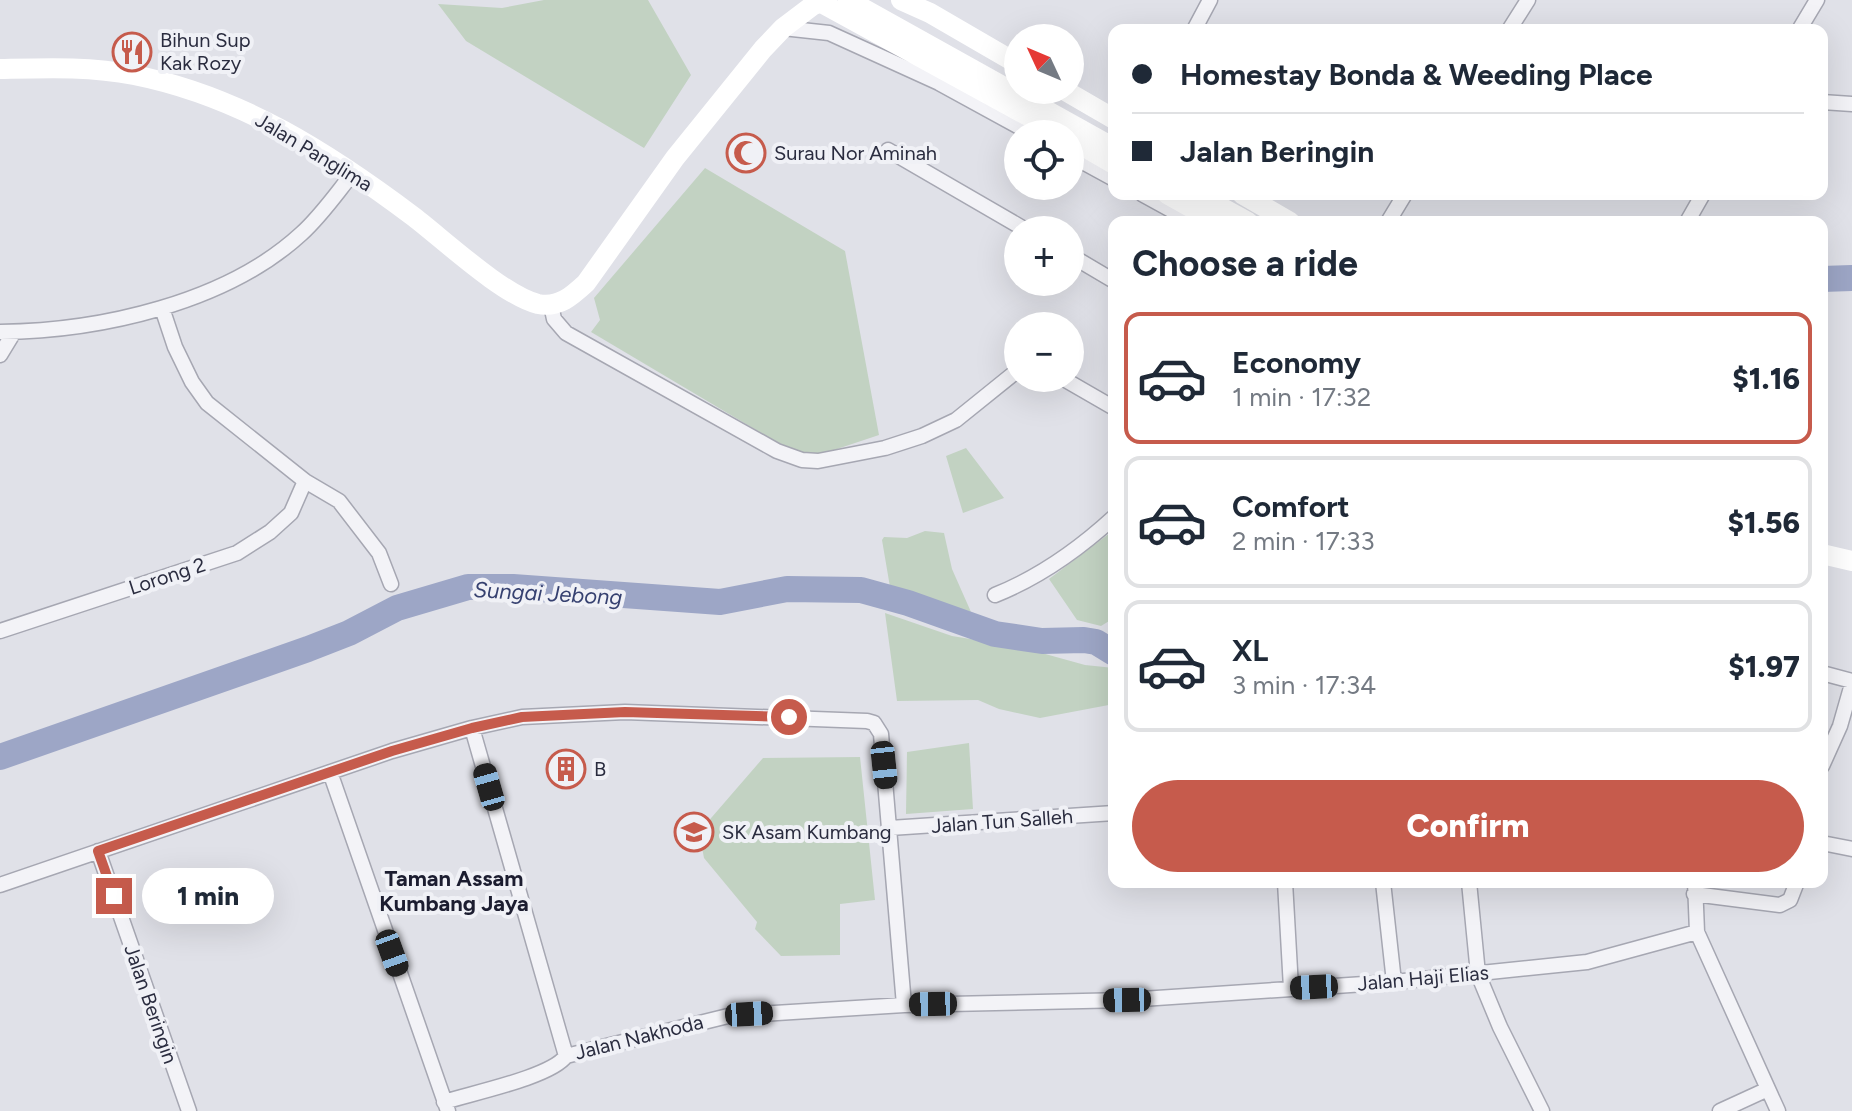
<!DOCTYPE html>
<meta charset="utf-8">
<style>
:root{--surface:#fff;--page:#f2f2f3;--text:#1f2937;--muted:#747a83;--line:#e0e1e3;--accent:#c65b4c}
body{margin:0;font-family:Figtree,sans-serif;background:var(--page);color:var(--text);height:100vh;display:flex;flex-direction:column;font-size:30px;white-space:nowrap}
*{box-sizing:border-box;margin:0}
p{font-size:26px;color:var(--muted)}
.icon{flex:none;width:44px;height:44px;fill:none;stroke:currentColor;stroke-width:2;stroke-linecap:round;stroke-linejoin:round}
.map{position:relative;flex:1;overflow:hidden}
.details{position:absolute;left:1108px;top:216px;width:720px;height:672px;display:flex;flex-direction:column;background:var(--surface);border-radius:16px;box-shadow:0 8px 32px #0002}
.details>*{flex:none}
.guide{position:absolute;left:1108px;top:24px;width:720px;height:176px;border-radius:16px;box-shadow:0 8px 32px #0002;display:grid;align-content:center;height:176px;padding:0 24px;background:var(--surface)}
.needle{width:52px;rotate:314deg}
.controls{position:absolute;left:1004px;top:24px;display:grid;gap:16px}
.controls a{display:grid;place-items:center;width:80px;height:80px;border-radius:50%;background:var(--surface);box-shadow:0 8px 32px #0002;font-size:40px}
.end{position:absolute;width:36px;height:36px;margin:-18px;border:10px solid #c65b4c;background:#fff;box-shadow:0 0 0 4px #fff}
.from{border-radius:50%}
.bubble{position:absolute;height:56px;border-radius:28px;background:var(--surface);box-shadow:0 8px 32px #0002;font-size:26px;font-weight:800;line-height:56px;text-align:center}
.car{position:absolute;width:24px;height:48px;margin:-24px -12px;border-radius:10px;box-shadow:0 0 6px 2px #0007;background:linear-gradient(#222 24%,#8ab4d8 0 40%,#222 0 76%,#8ab4d8 0 86%,#222 0)}
.guide b{display:flex;align-items:center;gap:28px;height:76px;font-size:30px}
.guide b+b{border-top:2px solid var(--line)}
.guide i{width:20px;height:20px;background:var(--text)}
ul{padding:0;list-style:none}
li{display:flex;align-items:center;gap:24px;height:132px;margin:0 16px 12px;padding:0 8px;border:4px solid var(--line);border-radius:16px}
li div{flex:1}
li b{display:block;font-size:30px}
li em{font-style:normal;font-weight:800}
li.selected{border-color:var(--accent)}
li>.icon{width:72px;height:72px;stroke-width:1.5}
h2{padding:0 24px;font-size:36px;line-height:96px}
.primary-button{display:flex;gap:16px;margin-top:auto;padding:16px 24px}
.primary-button a{flex:1;height:92px;border-radius:48px;background:var(--accent);color:#fff;font-size:32px;font-weight:800;line-height:92px;text-align:center}
.map>svg:first-child{display:block}
.grass{fill:#c2d2c2}
.lines{fill:none;stroke-linecap:round;stroke-linejoin:round}
.river{stroke:#9da6c6;stroke-width:26}
.street-casing{stroke:#a6a7b2;stroke-width:17}
.street{stroke:#f3f3f7;stroke-width:14}
.secondary{stroke:#fff;stroke-width:20}
.secondary-bridge{stroke:#fff;stroke-width:20}
.route{stroke:#c65b4c;stroke-width:10}
.labels{text-anchor:middle;stroke-width:8;stroke-linejoin:round;paint-order:stroke}
.poi-label{font-size:20px;fill:#2a2c3f;stroke:#f0f1f6;text-anchor:start}
.street-label{font-size:20px;fill:#2a2c3f;stroke:#f0f1f6}
.water-label{font-size:22px;font-style:italic;fill:#364170;stroke:#f0f1f6}
.neighbourhood-label{font-size:22px;font-weight:bold;fill:#1c1d30;stroke:#f0f1f6}
</style>
<div class="map">
<svg width="1852" height="1111" viewBox="0 0 1852 1111">
<rect width="100%" height="100%" fill="#e0e1e8"/>
<!-- grass -->
<path class="grass" d="M544,0H648L691,75L644,148L466,41L438,4L502,8Z
M705,168L845,251L879,435L810,458L771,439L591,332L600,320L594,298Z
M966,448L1004,498L963,513L946,456Z
M1114,530V618L1101,626L1077,620L1049,579Z
M925,531L944,533L952,569L971,612L890,587L882,540L884,537L907,538Z
M885,613L952,636L1020,647L1085,665L1114,668V704L1040,718L999,709L978,700L897,701Z
M969,743L973,809L906,814L907,752Z
M860,757L875,900L840,904V955L781,956L755,929L757,922L704,858L699,832L763,758Z"/>
<g class="lines">
<!-- river -->
<path class="river" d="M1822,279L1852,278
M0,757L308,649L349,633L397,608L468,587H513L720,602L787,589L861,590L908,603L995,634L1042,641L1084,640L1096,642L1114,653"/>
<!-- street casing -->
<g class="street-casing">
<path id="street" d="M783,28L829,33L939,83L1032,134
M1194,30L1210,0
M1509,30L1528,0
M1799,30L1817,0
M1822,102L1852,104
M888,150L1026,230
M1070,155L1114,179
M1142,194L1193,222
M1388,222L1405,194
M1687,222L1703,194
M1070,255L1114,281
M551,305L554,319L566,333L777,451L802,460L818,461L885,448L922,436L956,420L1018,370
M162,308L175,347L192,382L207,403L305,481L339,501L379,553L391,584
M0,332C100,331 226,303 301,234C321,216 336,194 353,173
M0,355L14,332
M1062,378L1114,408
M995,595C1040,577 1078,550 1114,517
M0,631L237,553L270,532L291,513L305,481
M1822,673L1852,681
M472,728L566,1056
M1822,766L1840,726L1852,684
M330,772L448,1111
M890,828L1114,813
M1822,843L1852,849
M98,851L189,1111
M1285,882L1291,988
M1383,882L1394,982
M1469,882L1478,974L1500,1027L1542,1111
M1695,882L1697,932L1778,1111
M0,885L392,751L472,728L522,717L625,712L867,721L874,723L881,734L904,1005
M1694,894L1780,905L1790,900L1797,882
M566,1056L728,1016L904,1005L1127,1000L1394,982L1587,962L1697,932
M444,1102C472,1093 551,1077 566,1056
M1720,1111L1768,1089"/>
</g>
<!-- street -->
<use href="#street" class="street"/>
<!-- secondary -->
<path class="secondary" d="M848,0L1114,148
M901,0L930,13L1018,64
M0,69C44,68 90,66 134,75C240,96 329,153 414,217C444,240 504,296 538,304C559,308 572,296 586,283L675,158L763,49L783,28L812,6L825,0
M1064,90L1114,119
M1076,142L1114,164
M1167,194L1217,222
M1197,194L1248,222
M1242,194L1290,222
M1822,554L1852,561"/>
<!-- secondary-bridge -->
<path class="secondary-bridge" d="M816,0L1061,134"/>
</g>
<g class="lines">
<!-- route -->
<path class="route" d="M114,896L98,851L392,751L472,728L522,717L625,712L789,717"/>
</g>
<!-- icons -->
<defs>
<g id="restaurant-ring" transform="scale(2)"><circle r="9.5" fill="#f0f1f6" stroke="#c65b4c" stroke-width="1.5"/><path d="M-5-6h1v4h1v-4h1v4h1v-4h1v5L-1.5 .5V6h-2V.5L-5-1ZM5-6V6H3V1.5H1.5Q1.5-4 5-6Z" fill="#c65b4c"/></g>
<g id="mosque-ring" transform="scale(2)"><circle r="9.5" fill="#f0f1f6" stroke="#c65b4c" stroke-width="1.5"/><path d="M3.5-4.9A6 6 0 1 0 3.5 4.9A5 5 0 1 1 3.5-4.9Z" fill="#c65b4c"/></g>
<g id="building-ring" transform="scale(2)"><circle r="9.5" fill="#f0f1f6" stroke="#c65b4c" stroke-width="1.5"/><path d="M-4-6H4V6H1V3H-1V6H-4ZM-2.5-4.3h1.7v1.8h-1.7ZM.8-4.3h1.7v1.8H.8ZM-2.5-1h1.7V.8h-1.7ZM.8-1h1.7V.8H.8Z" fill="#c65b4c"/></g>
<g id="school-ring" transform="scale(2)"><circle r="9.5" fill="#f0f1f6" stroke="#c65b4c" stroke-width="1.5"/><path d="M0-5L7-2L0 1L-7-2ZM-4 1L0 2.5L4 1V4Q0 6-4 4Z" fill="#c65b4c"/></g>
</defs>
<g fill-rule="evenodd">
<use href="#restaurant-ring" x="132" y="52"/>
<use href="#mosque-ring" x="746" y="153"/>
<use href="#building-ring" x="566" y="769"/>
<use href="#school-ring" x="694" y="832"/>
</g>
<g class="labels">
<!-- poi labels -->
<g class="poi-label">
<text x="160" y="47">Bihun Sup<tspan x="160" dy="23">Kak Rozy</tspan></text>
<text x="774" y="160">Surau Nor Aminah</text>
<text x="594" y="776">B</text>
<text x="722" y="839">SK Asam Kumbang</text>
</g>
<!-- street labels -->
<g class="street-label">
<text transform="translate(314 152) rotate(31)" y="7">Jalan Panglima</text>
<text transform="translate(167 576) rotate(-18)" y="7">Lorong 2</text>
<text transform="translate(1002 821) rotate(-4)" y="7">Jalan Tun Salleh</text>
<text transform="translate(1423 978) rotate(-5)" y="7">Jalan Haji Elias</text>
<text transform="translate(151 1004) rotate(71)" y="7">Jalan Beringin</text>
<text transform="translate(639 1037) rotate(-14)" y="7">Jalan Nakhoda</text>
</g>
<!-- water labels -->
<g class="water-label">
<text transform="translate(548 593) rotate(3)" y="8">Sungai Jebong</text>
</g>
<!-- neighbourhood labels -->
<g class="neighbourhood-label">
<text x="454" y="886">Taman Assam<tspan x="454" dy="25">Kumbang Jaya</tspan></text>
</g>
</g>
</svg>
<div class="controls">
<a><svg class="needle" viewBox="-14 -14 28 28"><path d="M0-13l5 13h-10z" fill="#e53935"/><path d="M0 13l5-13h-10z" fill="#747a83"/></svg></a>
<a><svg class="icon" aria-label="locate" viewBox="0 0 24 24"><circle cx="12" cy="12" r="6"/><path d="M12 2v4M12 18v4M2 12h4M18 12h4"/></svg></a>
<a>+</a>
<a>−</a>
</div>
<i class="end from" style="left:789px;top:717px"></i>
<i class="end" style="left:114px;top:896px"></i>
<div class="bubble" style="left:142px;top:868px;width:132px">1 min</div>
<i class="car" style="left:884px;top:765px;rotate:174deg"></i>
<i class="car" style="left:489px;top:787px;rotate:344deg"></i>
<i class="car" style="left:392px;top:953px;rotate:160deg"></i>
<i class="car" style="left:1314px;top:987px;rotate:267deg"></i>
<i class="car" style="left:1127px;top:1000px;rotate:269deg"></i>
<i class="car" style="left:933px;top:1004px;rotate:269deg"></i>
<i class="car" style="left:749px;top:1014px;rotate:87deg"></i>
<div class="guide">
<b><i class="from"></i>Homestay Bonda &amp; Weeding Place</b>
<b><i></i>Jalan Beringin</b>
</div>
<section class="details">
<h2>Choose a ride</h2>
<ul>
<li class="selected"><svg class="icon" aria-label="car" viewBox="0 0 24 24"><path d="M5 17H2v-5l4-1 3-4h7l3 4 3 1v5h-3M9 17h6M6 11h13"/><circle cx="7" cy="17" r="2"/><circle cx="17" cy="17" r="2"/></svg><div><b>Economy</b><p>1 min · 17:32</p></div><em>$1.16</em></li>
<li><svg class="icon" aria-label="car" viewBox="0 0 24 24"><path d="M5 17H2v-5l4-1 3-4h7l3 4 3 1v5h-3M9 17h6M6 11h13"/><circle cx="7" cy="17" r="2"/><circle cx="17" cy="17" r="2"/></svg><div><b>Comfort</b><p>2 min · 17:33</p></div><em>$1.56</em></li>
<li><svg class="icon" aria-label="car" viewBox="0 0 24 24"><path d="M5 17H2v-5l4-1 3-4h7l3 4 3 1v5h-3M9 17h6M6 11h13"/><circle cx="7" cy="17" r="2"/><circle cx="17" cy="17" r="2"/></svg><div><b>XL</b><p>3 min · 17:34</p></div><em>$1.97</em></li>
</ul>
<div class="primary-button"><a>Confirm</a></div>
</section>
</div>
